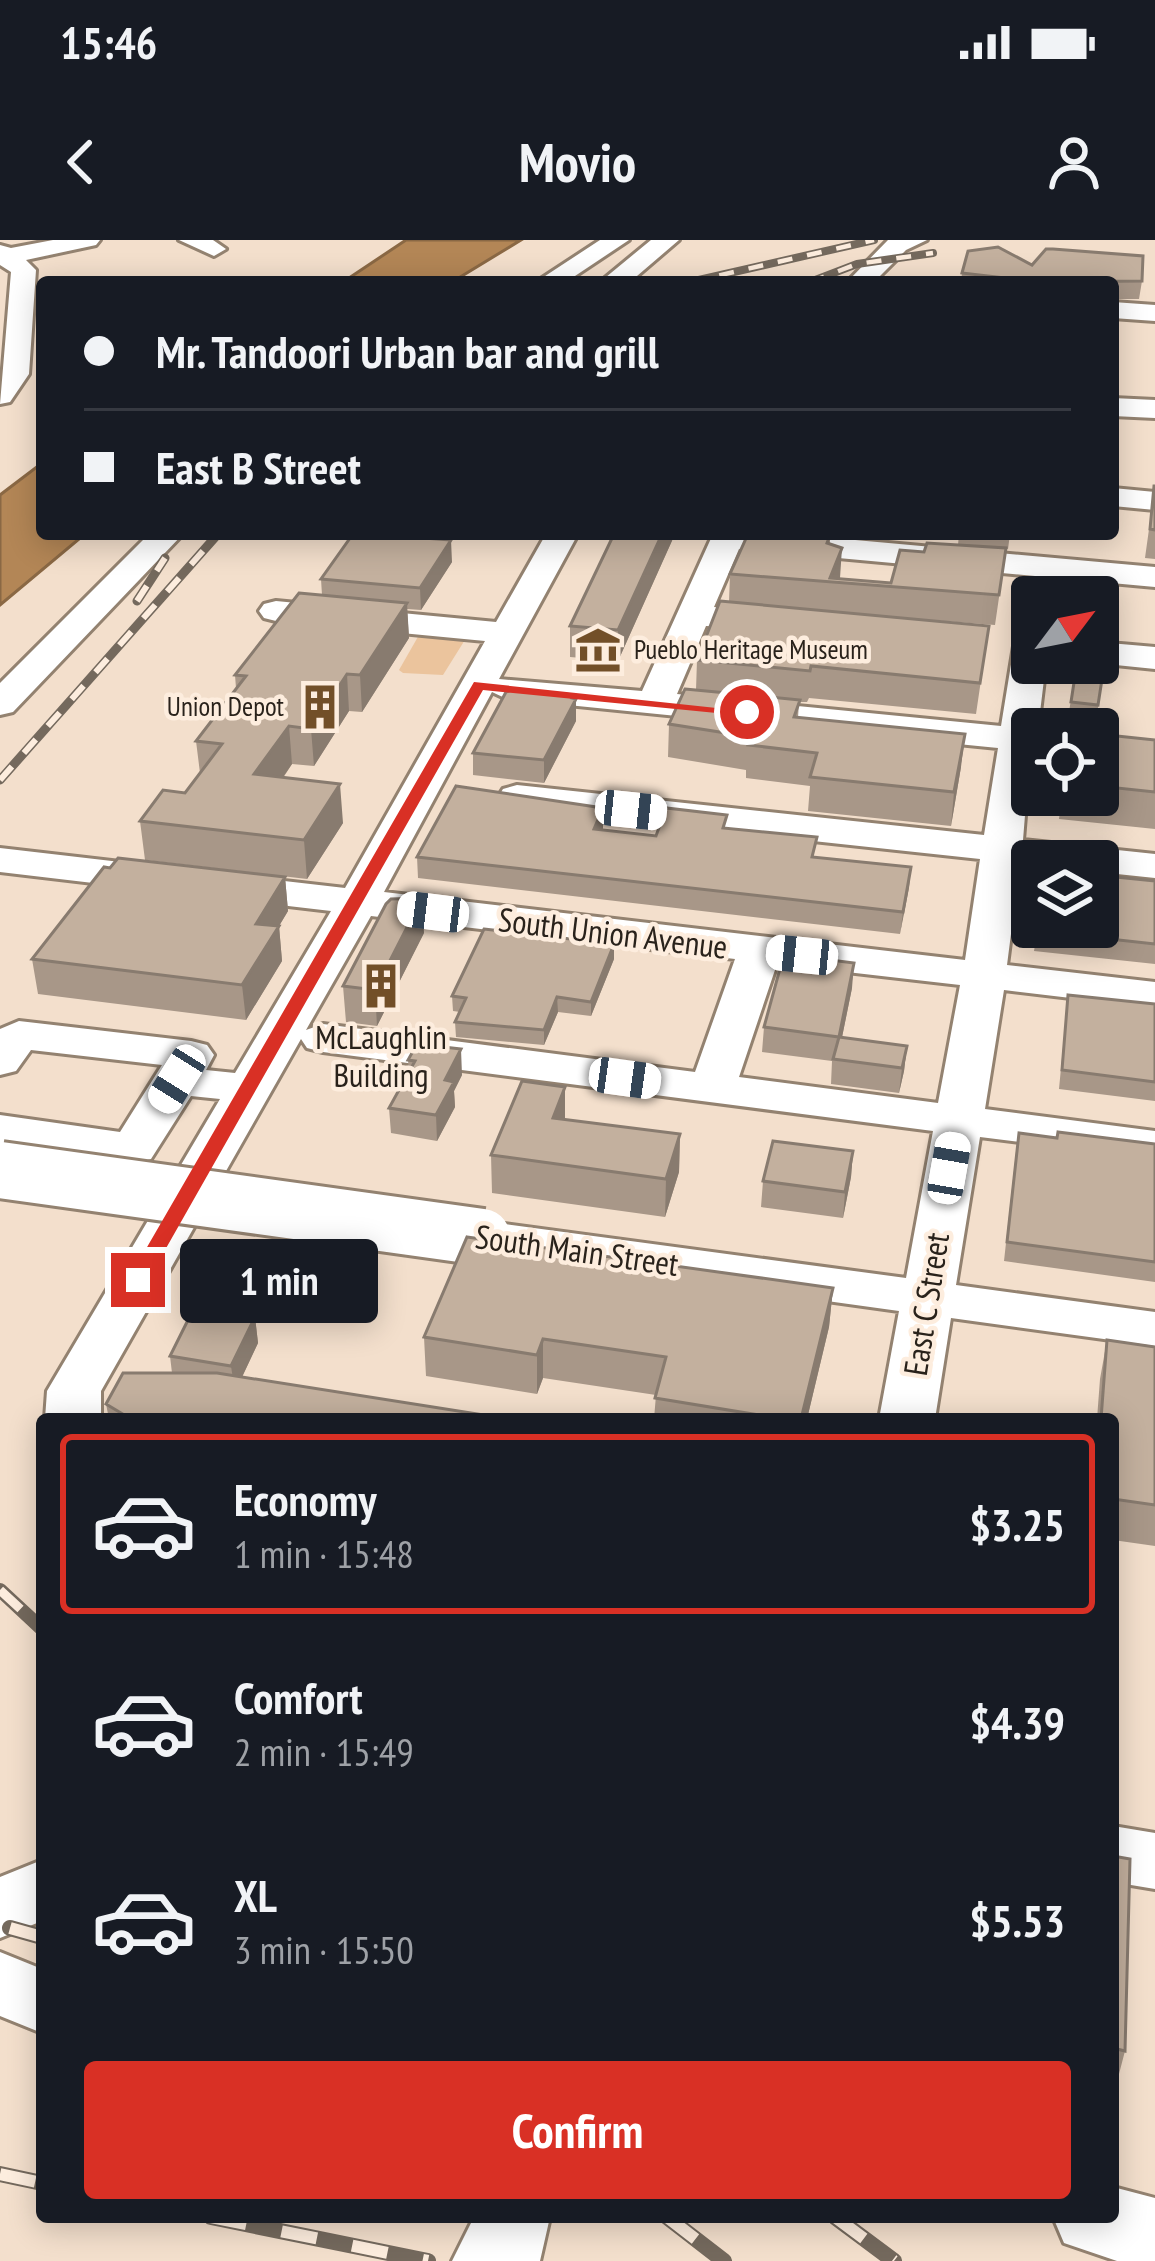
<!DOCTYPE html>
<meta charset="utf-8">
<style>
:root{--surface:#171b24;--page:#20242c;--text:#f1f3f6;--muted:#9ea1a6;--line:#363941;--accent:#d93025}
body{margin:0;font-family:"PT Sans Narrow",sans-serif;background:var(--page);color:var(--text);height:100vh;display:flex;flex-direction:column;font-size:45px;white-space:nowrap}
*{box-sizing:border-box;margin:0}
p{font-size:39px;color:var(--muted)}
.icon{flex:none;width:66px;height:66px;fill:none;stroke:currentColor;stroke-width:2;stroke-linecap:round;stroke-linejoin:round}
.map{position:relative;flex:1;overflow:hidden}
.drawer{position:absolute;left:36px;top:1173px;width:1083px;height:810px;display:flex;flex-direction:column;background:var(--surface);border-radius:12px;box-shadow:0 6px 30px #0003}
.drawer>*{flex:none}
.hud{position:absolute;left:36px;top:36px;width:1083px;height:264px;border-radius:12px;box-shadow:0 6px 30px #0003;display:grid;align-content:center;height:264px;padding:0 48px;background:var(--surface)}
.needle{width:78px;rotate:58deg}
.buttons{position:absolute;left:1011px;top:336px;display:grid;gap:24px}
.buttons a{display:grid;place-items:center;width:108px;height:108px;border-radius:12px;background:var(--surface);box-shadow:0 6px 30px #0003;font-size:60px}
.end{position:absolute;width:54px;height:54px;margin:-27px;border:15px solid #d93025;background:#fff;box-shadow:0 0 0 6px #fff}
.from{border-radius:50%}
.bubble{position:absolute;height:84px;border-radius:12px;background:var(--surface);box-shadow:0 6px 30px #0003;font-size:39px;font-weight:600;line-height:84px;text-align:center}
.car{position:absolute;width:36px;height:72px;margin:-36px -18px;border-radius:15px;box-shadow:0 0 9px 3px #0007;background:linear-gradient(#fff 24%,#345 0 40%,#fff 0 76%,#345 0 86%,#fff 0)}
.hud b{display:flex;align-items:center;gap:42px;height:114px;font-size:45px}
.hud b+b{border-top:3px solid var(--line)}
.hud i{width:30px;height:30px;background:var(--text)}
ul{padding:21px 0 0;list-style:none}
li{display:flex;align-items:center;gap:36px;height:180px;margin:0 24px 18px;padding:0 24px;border:6px solid transparent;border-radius:12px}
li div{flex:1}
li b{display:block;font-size:45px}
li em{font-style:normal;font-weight:600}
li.current{border-color:var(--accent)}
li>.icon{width:108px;height:108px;stroke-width:1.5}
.button{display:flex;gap:24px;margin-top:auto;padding:24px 48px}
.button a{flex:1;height:138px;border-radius:12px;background:var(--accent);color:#fff;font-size:48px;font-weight:600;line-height:138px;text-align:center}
.status{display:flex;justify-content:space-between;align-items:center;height:84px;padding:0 60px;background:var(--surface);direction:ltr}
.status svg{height:33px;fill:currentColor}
header{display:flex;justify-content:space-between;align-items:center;height:156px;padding:0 48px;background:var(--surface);font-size:54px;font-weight:600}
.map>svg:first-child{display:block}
.green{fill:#ebc49d}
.water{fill:#b38656;stroke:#8a6844;stroke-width:3}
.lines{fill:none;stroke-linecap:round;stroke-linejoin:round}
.minor-casing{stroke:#938270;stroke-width:6}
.minor{fill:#fff;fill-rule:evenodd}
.rail-far3-casing{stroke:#74695d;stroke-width:8}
.rail-far2-casing{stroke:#74695d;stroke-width:9}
.rail-far1-casing{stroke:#74695d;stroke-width:14}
.rail-casing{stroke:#74695d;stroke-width:16}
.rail-far3{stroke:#fdedde;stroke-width:4.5;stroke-dasharray:15;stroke-linecap:butt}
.rail-far2{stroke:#fdedde;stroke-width:6;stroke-dasharray:18;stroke-linecap:butt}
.rail-far1{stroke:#fdedde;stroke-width:9;stroke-dasharray:28;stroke-linecap:butt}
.rail{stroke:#fdedde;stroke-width:12;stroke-dasharray:36;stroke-linecap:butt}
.minor-bridge-casing{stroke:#938270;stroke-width:62;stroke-linecap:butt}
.minor-bridge{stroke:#fff;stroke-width:56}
.wall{fill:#a89788}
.shaded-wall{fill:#887b6f}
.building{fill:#c3b09e;stroke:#887b6f;stroke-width:3}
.route{fill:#d93025}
.labels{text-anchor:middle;stroke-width:9;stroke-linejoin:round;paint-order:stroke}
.far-poi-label{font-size:27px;fill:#29221b;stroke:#fdedde;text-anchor:start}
.street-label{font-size:33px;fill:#29221b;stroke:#fdedde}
.poi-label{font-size:33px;fill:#29221b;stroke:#fdedde}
</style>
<div class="status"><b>15:46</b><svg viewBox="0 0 49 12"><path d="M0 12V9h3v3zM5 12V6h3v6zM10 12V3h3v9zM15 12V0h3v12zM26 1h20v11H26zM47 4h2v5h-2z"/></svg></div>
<header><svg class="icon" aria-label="back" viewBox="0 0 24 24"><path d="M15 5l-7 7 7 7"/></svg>Movio<svg class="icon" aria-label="person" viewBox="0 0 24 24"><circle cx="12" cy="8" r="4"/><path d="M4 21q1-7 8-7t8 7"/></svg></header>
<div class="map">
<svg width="1155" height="2021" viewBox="0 0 1155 2021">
<rect width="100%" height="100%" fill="#f3dfcc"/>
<!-- green -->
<path class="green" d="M425,392L468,395L443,435L403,433L399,430L419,395Z"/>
<!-- water -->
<path class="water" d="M406,0H521L452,42H343Z
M42,223V294H85L0,365V255Z"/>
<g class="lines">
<!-- minor casing -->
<g class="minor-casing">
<path id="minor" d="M53,0H100L96,5L26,20L36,30L29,134L10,162L0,164L11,32L0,25V5L11,8Z
M179,0H213L226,9L214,16Z
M600,0H629L566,42H536Z
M651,0H679L630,42H600Z
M888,0H927L906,10L874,42H847Z
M1113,62L1155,65V81L1113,78Z
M1113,158L1155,160V178L1113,176Z
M1113,248L1155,252V270L1113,266Z
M149,294H183L13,472L0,475V443Z
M546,294H578L499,439L642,451L713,294H789L1155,327V347L739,309L714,367L792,376L797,383L792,390L706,386L677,454L1001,486L1015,400L1020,393L1032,390V423H1046L1038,489H1032L1023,600L1155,614V638L1098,632V621L1020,624L1007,725L1155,742V768L1004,750L985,869L1155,891V919L980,897L956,1045L1155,1072V1106L951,1078L935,1179H879L899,1071L482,1013L464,1008L457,997L464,986L482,981L906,1038L933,891L323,812L307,808L301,799L101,1151V1179H45L47,1151L220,859L191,856L151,919L134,923L0,903V875L120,892L162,825L31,810L16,831L0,835V789L19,781L191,801L207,805L214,815L206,830L235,833L331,671L0,632V608L345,648L485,401L276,381L264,378L259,371L264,364L276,361L496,382ZM492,452L507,459L998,508L984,595L517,545L503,549L498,557L503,565L517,569L980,619L965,720L384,652ZM371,676L735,719L695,832L323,784L306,790ZM777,724L960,745L938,863L739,837Z
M1098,402L1155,407V429L1096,423Z
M1113,1586L1155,1593V1649L1113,1642Z
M42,1620V1681L0,1698V1637Z
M0,1712L42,1729V1793L0,1776Z
M1113,1947L1155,1958V2021H1117L1064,2003L1053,1977H1113Z
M474,1977H550L540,2021H452Z"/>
</g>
<!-- minor -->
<use href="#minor" class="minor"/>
<!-- rail-far3 casing -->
<g class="rail-far3-casing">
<path id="rail-far3" d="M690,42L874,0
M810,42L857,24L933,13"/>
</g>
<!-- rail-far2 casing -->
<g class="rail-far2-casing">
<path id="rail-far2" d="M137,361L165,318
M0,540L218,294"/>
</g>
<!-- rail-far1 casing -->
<g class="rail-far1-casing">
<path id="rail-far1" d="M0,1350L42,1389"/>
</g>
<!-- rail casing -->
<g class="rail-casing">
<path id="rail" d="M10,1688L42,1697
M0,1934L42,1943
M211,1977L428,2021
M667,1977L724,2021
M835,1977L894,2021"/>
</g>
<!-- rail-far3 -->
<use href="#rail-far3" class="rail-far3"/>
<!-- rail-far2 -->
<use href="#rail-far2" class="rail-far2"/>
<!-- rail-far1 -->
<use href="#rail-far1" class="rail-far1"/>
<!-- rail -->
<use href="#rail" class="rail"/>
<!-- minor-bridge casing -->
<g class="minor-bridge-casing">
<path id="minor-bridge" d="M0,930L482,997"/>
</g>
<!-- minor-bridge -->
<use href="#minor-bridge" class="minor-bridge"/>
</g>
<!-- wall -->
<path class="wall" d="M1032,25L1142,41L1139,59H1113V42H961L962,33Z
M1113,60L1119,64L1116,88H1113Z
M1155,246V319L1145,318Z
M614,294H675L618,421L570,417V386Z
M959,294H1010L1008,309H1006L995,385L892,377L989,386L976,474L809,458L807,462H799L798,478L961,527L951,586L808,571L810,546L746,538V530L668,517L669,484L696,450L697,420L729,362L730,334L830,295V303L839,339L891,343L924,312L958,305Z
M433,299L452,322L421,370L407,369L409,398L362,472L349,471L314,526L292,524L283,538L343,583L307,639L145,620L140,581L185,553L200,533L196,501L236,448L235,435L322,355L321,339Z
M1107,407L1095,487L1067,484L1077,423Z
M574,459L576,481L544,543L473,535V513Z
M1098,494L1155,500V589L1059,579L1062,555H1098Z
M603,588V590L656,596L726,588L816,617L911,627L900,694L418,638L417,617Z
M1106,636L1155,641V724L1034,711L1038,687L1104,646Z
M285,637L288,671L279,686L282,721L246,780L38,754L32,719Z
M424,693L377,786L346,782L343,746Z
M614,704V719L591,776L558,772L544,805L456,797L455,782L460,772L453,771L452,756Z
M852,748L842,797L907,806L904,831L899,853L831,844L832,821L762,812L764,787Z
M1068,755L1155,764V861L1059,849Z
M408,820L462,835L454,851L455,867L437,901L391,893L389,868L409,833Z
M565,879L680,894L679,932L665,977L492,953L491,915Z
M1056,898L1155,904V1042L1004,1021L1016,912Z
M853,911L851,937L843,978L761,967L763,941Z
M833,1048L829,1087L807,1179H654L656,1155L543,1138L537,1154L426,1136L424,1097Z
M255,1077L258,1103L242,1137L509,1179H109L106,1164L172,1133L170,1116Z
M1107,1100L1155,1107V1306L1113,1300V1179H1097L1100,1139Z
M1113,1616L1125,1811L1113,1857Z"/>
<!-- shaded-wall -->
<path class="shaded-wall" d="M662,294H675L618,421V390Z
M451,300L452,322L421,370L420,348Z
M842,308L840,338L838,342L830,338Z
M407,363L409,398L362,472L360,435Z
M347,434L349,471L314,526L311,489Z
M574,455V463L576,459V481L544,543V520Z
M289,486L292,524L258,573L254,534Z
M965,494L961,527L951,586L954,552Z
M340,544L343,583L307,639L304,600Z
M603,568V588L594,610V589Z
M911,627L909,648L900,694L903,672Z
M285,637L288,671L273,696L279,686L282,721L246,780L242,745L256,684Z
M422,658L424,693L377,786L375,750Z
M614,704V719L591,776V762Z
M854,723L852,748L837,822L839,797Z
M557,757L558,772L544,805V790Z
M907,806L904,831L899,853L902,828Z
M461,809L462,835L454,851L455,867L437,901L436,875L445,840Z
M565,847V884L553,878Z
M680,894L679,932L665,977L666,939Z
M853,911L851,937L843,978L845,952Z
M833,1048L829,1087L807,1179H801Z
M255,1077L258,1103L235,1152L231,1126Z
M543,1099V1138L537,1154V1115Z"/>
<!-- building -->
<path class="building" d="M998,7L1032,25L1046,9H1053L1143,16L1142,41L1040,42L962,33L968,11Z
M1154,246H1155V290L1150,289Z
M353,294H424L422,298L451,300L420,348L321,339Z
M614,294H662L618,390L570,386Z
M748,294L830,295L827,303L842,308L830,338L891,343L900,310L924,312L927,303L1006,308L999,355L730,334Z
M299,353L407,363L360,435L347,434L311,489L289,486L254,534L340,544L304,600L140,581L163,550L185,553L222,504L196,501L246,436L235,435Z
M720,361L989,386L980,443L811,426L810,431L697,420Z
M1098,405L1107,407L1098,465L1071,462L1077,423H1098Z
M515,449L574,455L572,458L576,459L544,520L473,513L506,452Z
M685,449L800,460L794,477L965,494L954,552L810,537L817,513L748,505L751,497L669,484Z
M1098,494L1155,500V552L1098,546Z
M456,546L603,568L594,589L656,596L666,568L727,575L723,588L817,597L812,617L911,627L903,672L417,617Z
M118,618L285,637L256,684L279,686L242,745L32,719L104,627L110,628Z
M1106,636L1155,641V704L1037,691L1038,687H1098V645L1105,646Z
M422,658L375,750L343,746L386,664L391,659Z
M484,689L614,704L591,762L557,757L544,790L455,782L466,758L452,756Z
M784,714L854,723L839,797L764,787Z
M1068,755L1155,764V842L1062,830Z
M839,797L907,806L902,828L833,819Z
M417,804L461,809L445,840L454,842L436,875L389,868L415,821L408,820Z
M522,841L565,847L553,878L680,894L666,939L491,915Z
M1058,892L1155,904V1022L1007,1002L1019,893L1057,898Z
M773,901L853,911L845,952L763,941Z
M467,997L833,1048L801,1179H783L655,1158L666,1117L543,1099L537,1115L424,1097Z
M194,1068L255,1077L231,1126L170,1116Z
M1107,1100L1155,1107V1265L1113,1259V1179H1101Z
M123,1133H217L509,1179H131L106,1164Z
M1113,1616L1130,1619L1125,1811L1113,1808Z"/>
<!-- route -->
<path class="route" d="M474,442L754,472L747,476L483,450L148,1040L131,1045L128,1040Z"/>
<!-- icons -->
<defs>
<g id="museum-bare" transform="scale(3.6)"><path d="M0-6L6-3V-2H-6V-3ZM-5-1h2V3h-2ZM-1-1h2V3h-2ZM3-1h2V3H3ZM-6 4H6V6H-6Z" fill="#724f28" stroke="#fdedde" stroke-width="2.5" paint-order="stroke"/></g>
<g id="building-bare" transform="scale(3.6)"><path d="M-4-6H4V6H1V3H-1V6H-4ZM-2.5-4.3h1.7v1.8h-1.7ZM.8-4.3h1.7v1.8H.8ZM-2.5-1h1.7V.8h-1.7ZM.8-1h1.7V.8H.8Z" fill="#724f28" stroke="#fdedde" stroke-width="2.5" paint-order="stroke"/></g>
</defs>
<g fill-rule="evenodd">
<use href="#museum-bare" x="598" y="410"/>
<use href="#building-bare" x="320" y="467"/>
<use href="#building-bare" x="381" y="746"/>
</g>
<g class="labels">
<!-- far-poi labels -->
<g class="far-poi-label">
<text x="634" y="419">Pueblo Heritage Museum</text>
<text x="284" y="476" text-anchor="end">Union Depot</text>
</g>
<!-- street labels -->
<g class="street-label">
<text transform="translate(613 693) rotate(7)" y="12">South Union Avenue</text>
<text transform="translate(577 1010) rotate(8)" y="12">South Main Street</text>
<text transform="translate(926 1064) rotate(-81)" y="12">East C Street</text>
</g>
<!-- poi labels -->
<g class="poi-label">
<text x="381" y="809">McLaughlin<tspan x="381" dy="38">Building</tspan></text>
</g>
</g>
</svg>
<div class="buttons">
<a><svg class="needle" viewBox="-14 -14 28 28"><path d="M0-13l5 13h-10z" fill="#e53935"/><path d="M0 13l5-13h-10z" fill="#9ea1a6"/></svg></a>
<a><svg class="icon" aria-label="locate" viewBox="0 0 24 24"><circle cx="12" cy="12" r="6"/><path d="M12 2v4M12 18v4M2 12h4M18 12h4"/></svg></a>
<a><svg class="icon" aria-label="layers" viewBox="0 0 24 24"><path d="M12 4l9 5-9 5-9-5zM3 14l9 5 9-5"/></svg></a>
</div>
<i class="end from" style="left:747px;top:472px"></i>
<i class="end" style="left:138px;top:1040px"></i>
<div class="bubble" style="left:180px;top:999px;width:198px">1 min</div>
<i class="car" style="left:631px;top:570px;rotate:96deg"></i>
<i class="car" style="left:433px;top:672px;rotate:277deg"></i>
<i class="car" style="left:802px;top:715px;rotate:276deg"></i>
<i class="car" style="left:625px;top:838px;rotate:98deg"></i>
<i class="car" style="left:177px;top:839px;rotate:212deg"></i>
<i class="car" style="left:949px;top:928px;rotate:10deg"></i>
<div class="hud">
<b><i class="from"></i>Mr. Tandoori Urban bar and grill</b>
<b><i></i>East B Street</b>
</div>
<section class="drawer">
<ul>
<li class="current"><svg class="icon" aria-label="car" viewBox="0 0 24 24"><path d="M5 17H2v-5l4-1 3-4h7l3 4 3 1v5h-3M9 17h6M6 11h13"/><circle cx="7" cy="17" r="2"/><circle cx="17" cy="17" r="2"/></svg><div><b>Economy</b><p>1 min · 15:48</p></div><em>$3.25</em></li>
<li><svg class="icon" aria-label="car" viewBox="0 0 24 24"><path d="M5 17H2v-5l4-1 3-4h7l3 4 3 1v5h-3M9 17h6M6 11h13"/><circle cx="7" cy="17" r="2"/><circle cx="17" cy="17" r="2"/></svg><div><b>Comfort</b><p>2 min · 15:49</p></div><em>$4.39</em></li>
<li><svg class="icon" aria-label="car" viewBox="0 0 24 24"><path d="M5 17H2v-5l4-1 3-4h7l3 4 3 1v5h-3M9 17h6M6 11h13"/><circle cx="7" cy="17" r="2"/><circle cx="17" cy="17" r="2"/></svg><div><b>XL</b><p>3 min · 15:50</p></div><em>$5.53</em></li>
</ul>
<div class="button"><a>Confirm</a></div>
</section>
</div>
